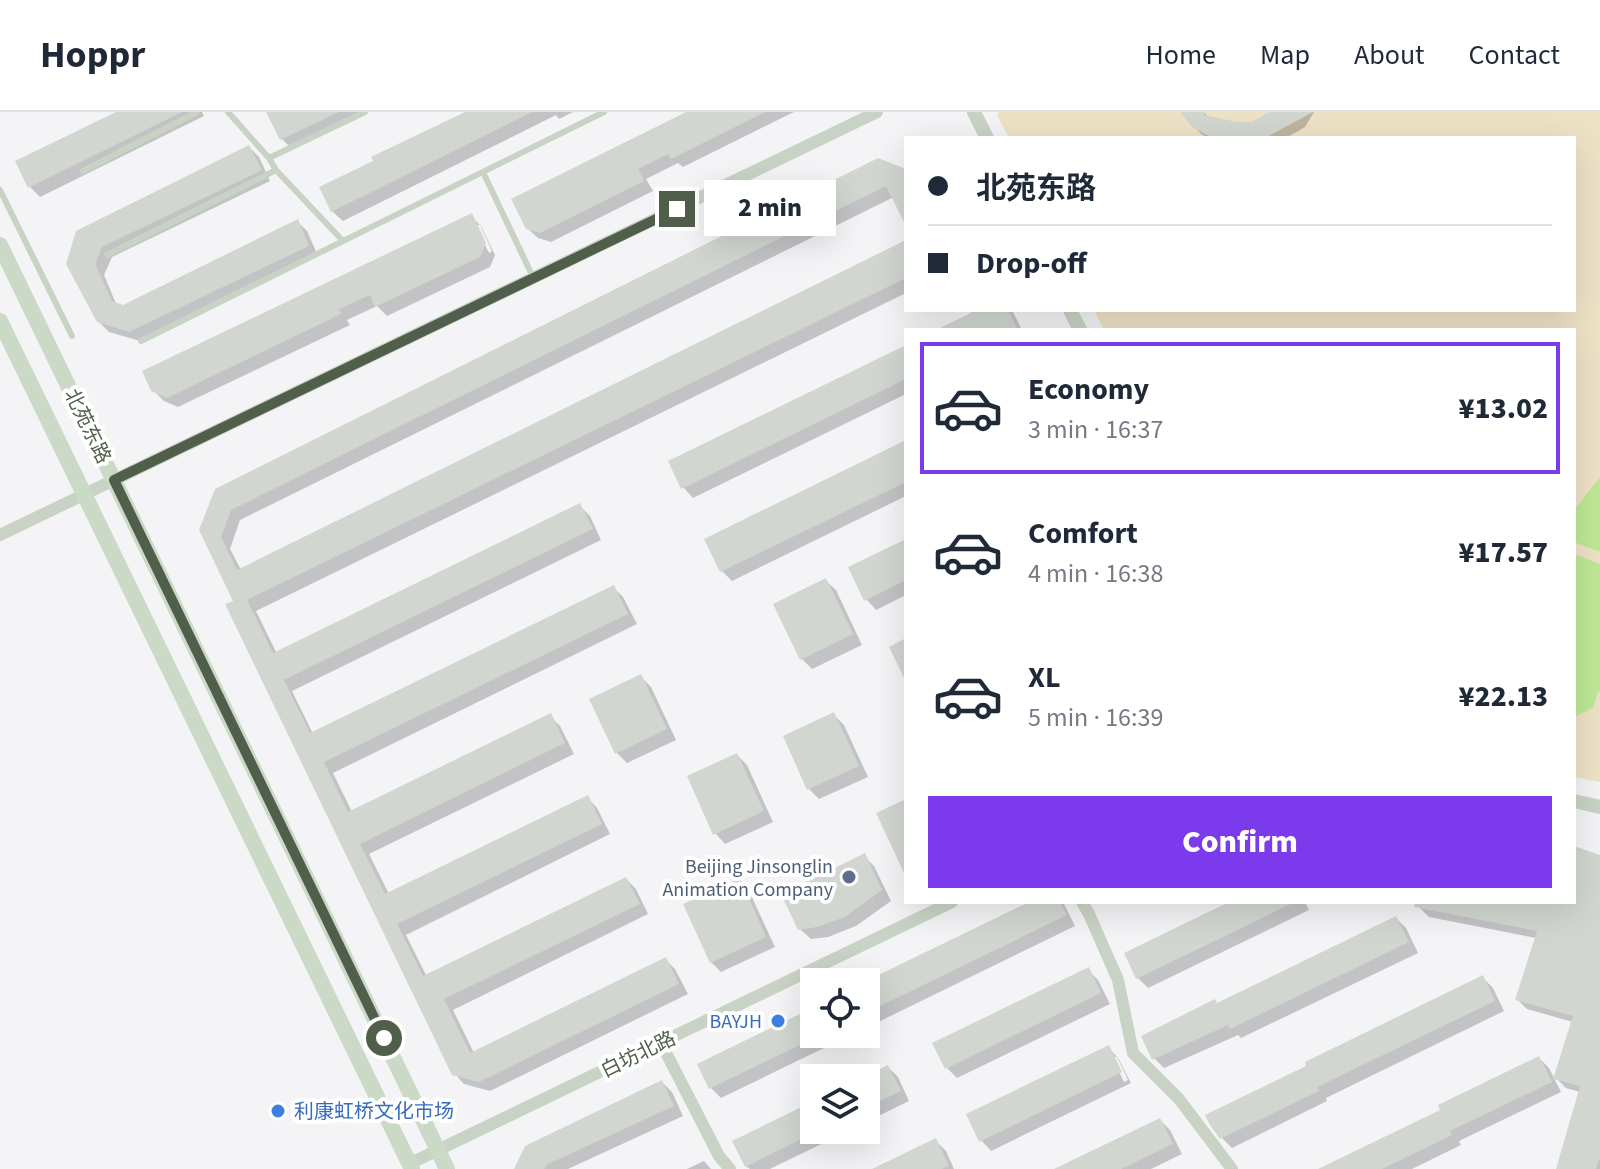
<!DOCTYPE html>
<meta charset="utf-8">
<style>
:root{--surface:#fff;--page:#f6f6f7;--text:#1f2937;--muted:#747a83;--line:#e0e1e3;--accent:#7c3aed}
body{margin:0;font-family:"Source Sans 3","Noto Sans SC",sans-serif;background:var(--page);color:var(--text);height:100vh;display:flex;flex-direction:column;font-size:30px;white-space:nowrap}
*{box-sizing:border-box;margin:0}
p{font-size:26px;color:var(--muted)}
.icon{flex:none;width:44px;height:44px;fill:none;stroke:currentColor;stroke-width:2;stroke-linecap:round;stroke-linejoin:round}
.map{position:relative;flex:1;overflow:hidden}
.side{position:absolute;left:904px;top:216px;width:672px;height:576px;display:flex;flex-direction:column;background:var(--surface);border-radius:0px;box-shadow:0 8px 32px #0002}
.side>*{flex:none}
.guide{position:absolute;left:904px;top:24px;width:672px;height:176px;border-radius:0px;box-shadow:0 8px 32px #0002;display:grid;align-content:center;height:176px;padding:0 24px;background:var(--surface)}
.fabs{position:absolute;left:800px;top:856px;display:grid;gap:16px}
.fabs a{display:grid;place-items:center;width:80px;height:80px;border-radius:0px;background:var(--surface);box-shadow:0 8px 32px #0002;font-size:40px}
.end{position:absolute;width:36px;height:36px;margin:-18px;border:10px solid #505f4b;background:#fff;box-shadow:0 0 0 4px #fff}
.from{border-radius:50%}
.bubble{position:absolute;height:56px;border-radius:0px;background:var(--surface);box-shadow:0 8px 32px #0002;font-size:26px;font-weight:800;line-height:56px;text-align:center}
.guide b{display:flex;align-items:center;gap:28px;height:76px;font-size:30px}
.guide b+b{border-top:2px solid var(--line)}
.guide i{width:20px;height:20px;background:var(--text)}
ul{padding:14px 0 0;list-style:none}
li{display:flex;align-items:center;gap:24px;height:132px;margin:0 16px 12px;padding:0 8px;border:4px solid transparent;border-radius:0px}
li div{flex:1}
li b{display:block;font-size:30px}
li em{font-style:normal;font-weight:800}
li.current{border-color:var(--accent)}
li>.icon{width:72px;height:72px;stroke-width:1.5}
.button{display:flex;gap:16px;margin-top:auto;padding:16px 24px}
.button a{flex:1;height:92px;border-radius:0px;background:var(--accent);color:#fff;font-size:32px;font-weight:800;line-height:92px;text-align:center}
header{display:flex;align-items:center;gap:48px;box-sizing:border-box;height:112px;padding:0 40px;background:var(--surface);border-bottom:2px solid var(--line)}
header strong{font-size:38px}
nav{display:flex;gap:44px;margin-inline-start:auto;font-size:28px}
.map>svg:first-child{display:block}
.green{fill:#eee2c6}
.water{fill:#bee896}
.shadow{fill:#0003;fill-rule:evenodd}
.building{fill:#d1d7d0}
.lines{fill:none;stroke-linecap:round;stroke-linejoin:round}
.service{stroke:#c8d3c5;stroke-width:6}
.minor{stroke:#c8d3c5;stroke-width:12}
.tertiary{stroke:#c8d3c5;stroke-width:14}
.secondary{stroke:#cbdac7;stroke-width:16}
.route{stroke:#505f4b;stroke-width:10}
.service-dot{fill:#5c6f8a;stroke:#fff;stroke-width:3}
.shop-dot{fill:#3f7fe0;stroke:#fff;stroke-width:3}
.labels{text-anchor:middle;stroke-width:8;stroke-linejoin:round;paint-order:stroke}
.street-label{font-size:20px;fill:#505f4b;stroke:#fff}
.service-label{font-size:20px;fill:#4e5e75;stroke:#fff;text-anchor:end}
.shop-label{font-size:20px;fill:#366cbe;stroke:#fff;text-anchor:end}
</style>
<header>
<strong>Hoppr</strong>
<nav><a>Home</a><a>Map</a><a>About</a><a>Contact</a></nav>
</header>
<div class="map">
<svg width="1600" height="1057" viewBox="0 0 1600 1057">
<rect width="100%" height="100%" fill="#f4f3f5"/>
<!-- green -->
<path class="green" d="M999,0H1600V670L1574,665V218H1104L1094,198H1574V26H1009L997,3Z"/>
<!-- water -->
<path class="water" d="M1600,365V440L1574,430V398Z
M1574,442L1600,452V579L1597,582L1593,596L1574,605Z"/>
<!-- shadow -->
<path class="shadow" d="M120,0H202L204,4L40,85L30,75Z
M275,0H359L292,37L282,27L270,2Z
M470,0H573L559,7L556,3L343,109L332,99Z
M691,0H794L683,55L678,51L646,67L653,79L551,130L538,126L527,116Z
M1182,0H1203L1221,16L1252,12L1273,0H1314L1305,15L1286,26H1209L1201,22Z
M249,35L259,45L270,69L112,145L104,163L117,194L123,196L297,109L307,119L318,144L140,229L109,220L98,209L69,152Z
M906,59V109L894,85L240,408L230,437L241,458L906,130V181L256,499L277,542L580,394L590,404L601,428L292,579L313,622L613,475L623,485L637,512L333,661L352,700L550,604L560,614L574,642L369,742L389,782L587,685L597,696L610,722L406,823L427,865L626,767L636,777L648,802L453,898L474,941L665,847L675,857L688,882L490,979L464,972L454,961L201,418L217,378Z
M471,104L481,114L495,143L490,155L387,204L377,194L347,208L350,213L178,295L164,289L153,278ZM475,113H480L492,139L489,141Z
M971,198H1012L1022,218H941L973,202Z
M906,235V282L693,386L683,375Z
M906,330V384L732,469L722,459Z
M906,429V483L876,498L866,487Z
M825,468L836,478L862,533L812,557L802,547Z
M640,564L651,575L676,628L627,651L617,641L591,588Z
M834,603L844,613L868,665L819,687L809,677Z
M737,643L747,653L773,710L725,732L715,721Z
M1574,736L1600,745V1057H1558L1580,980L1566,976L1556,966L1573,910L1527,897L1517,887L1536,826L1429,805L1419,795L1420,790H1574Z
M864,744L874,754L891,789L856,814L828,825L811,827L800,817Z
M739,769L749,779L775,835L721,860L711,850Z
M1033,790H1063L1075,814L866,916V872Z
M1233,790H1305L1309,798L1148,876L1138,866Z
M1396,806L1406,816L1418,841L1241,926L1238,923L1164,956L1154,946L1218,893Z
M1088,858L1098,868L1110,892L957,966L947,956Z
M1483,866L1493,876L1504,899L1326,986L1327,989L1232,1036L1222,1026Z
M814,897V922H853L721,986L711,976Z
M1108,935L1118,946L1131,971L991,1039L981,1028ZM1112,945H1117L1128,968L1124,970Z
M1539,946L1549,956L1561,980L1459,1029L1461,1033L1412,1057H1322L1443,999Z
M888,955L898,965L909,989L866,1010V966Z
M662,970L672,980L683,1004L568,1057H517Z
M814,991V1018H850L770,1057H750L746,1054Z
M1160,1008L1170,1018L1182,1042L1151,1057H1059Z
M936,1029L946,1039L954,1057H876Z
M704,1049L711,1057H687Z"/>
<!-- building -->
<path class="building" d="M116,0H182L28,76L15,49Z
M266,0H339L280,28Z
M465,0H532L331,100L319,75L373,49L371,45Z
M686,0H765L671,47L668,42L638,57L644,69L540,121L526,117L511,87Z
M1180,0H1205L1204,3L1237,10H1252L1269,0H1313L1265,26H1212L1192,15Z
M249,33L262,58L102,135L95,152L112,189L123,193L298,107L309,134L129,220L97,210L66,152L76,119Z
M878,46L906,57V114L886,74L231,398L221,425L237,458L906,128V166L247,488L273,541L580,391L593,417L284,568L310,621L614,473L628,502L324,650L348,700L551,601L565,631L360,732L385,782L588,683L602,712L397,812L423,864L626,765L640,792L444,887L470,941L666,845L679,872L479,970L452,963L225,492L233,489L199,418L215,377Z
M472,101L486,131L480,145L375,195L370,183L339,197L341,202L167,286L151,279L142,259Z
M969,198H1008L1018,218H936L971,201Z
M906,233V267L681,377L668,349Z
M906,328V370L720,460L704,427Z
M906,427V468L864,489L848,455Z
M826,466L853,522L800,548L773,492Z
M906,526V570L889,535Z
M641,562L667,617L615,642L589,587Z
M834,600L859,654L807,678L783,624Z
M737,641L764,699L713,723L687,664Z
M906,687V765L876,701Z
M1574,734L1600,743V1045L1596,1057H1556L1580,974L1553,967L1573,904L1515,888L1537,819L1414,795L1415,790H1574Z
M865,741L882,778L845,805L817,815L798,818L781,782Z
M740,766L766,825L710,851L683,792Z
M1029,790H1060L1067,803L866,901V869Z
M1229,790H1295L1136,867L1124,841Z
M1396,804L1409,830L1230,917L1228,913L1152,948L1141,924L1215,887L1217,891Z
M1089,855L1101,881L945,957L932,931Z
M1483,863L1495,889L1317,975L1319,979L1220,1027L1210,1013L1205,1003L1306,954L1305,950Z
M814,895V926L709,977L697,952Z
M1109,933L1122,960L979,1030L966,1002Z
M1539,944L1552,970L1450,1019L1452,1023L1382,1057H1318L1440,998L1438,993Z
M888,953L901,979L866,996V964Z
M662,968L674,994L546,1053L544,1057H514L525,1034Z
M814,989V1021L745,1055L732,1029Z
M1160,1006L1173,1032L1121,1057H1054Z
M936,1026L949,1054L942,1057H872Z"/>
<g class="lines">
<!-- service -->
<path class="service" d="M228,0L269,46L276,58L343,129
M269,46L365,0
M83,59L197,0
M483,60L533,165
M0,78L72,224
M107,143L276,58
M141,229L604,0"/>
<!-- minor -->
<path class="minor" d="M0,423L877,0
M1082,790L1089,802L1118,868L1133,941L1179,987L1232,1057
M661,931L719,1044L730,1057
M409,1052L952,790"/>
<!-- tertiary -->
<path class="tertiary" d="M974,0L987,26
M1070,198L1080,218
M1574,689L1600,695"/>
<!-- secondary -->
<path class="secondary" d="M0,133L447,1057
M0,209L412,1057"/>
</g>
<g class="lines">
<!-- route -->
<path class="route" d="M384,926L114,368L677,97"/>
</g>
<!-- markers -->
<circle class="service-dot" cx="849" cy="765" r="8"/>
<g class="shop-dot">
<circle cx="778" cy="909" r="8"/>
<circle cx="278" cy="999" r="8"/>
</g>
<g class="labels">
<!-- street labels -->
<g class="street-label">
<text transform="translate(88 314) rotate(64)" y="7">北苑东路</text>
<text transform="translate(638 942) rotate(-26)" y="7">白坊北路</text>
</g>
<!-- service labels -->
<g class="service-label">
<text x="833" y="761">Beijing Jinsonglin<tspan x="833" dy="23">Animation Company</tspan></text>
</g>
<!-- shop labels -->
<g class="shop-label">
<text x="762" y="916">BAYJH</text>
<text x="294" y="1006" text-anchor="start">利康虹桥文化市场</text>
</g>
</g>
</svg>
<div class="fabs">
<a><svg class="icon" aria-label="locate" viewBox="0 0 24 24"><circle cx="12" cy="12" r="6"/><path d="M12 2v4M12 18v4M2 12h4M18 12h4"/></svg></a>
<a><svg class="icon" aria-label="layers" viewBox="0 0 24 24"><path d="M12 4l9 5-9 5-9-5zM3 14l9 5 9-5"/></svg></a>
</div>
<i class="end from" style="left:384px;top:926px"></i>
<i class="end" style="left:677px;top:97px"></i>
<div class="bubble" style="left:704px;top:68px;width:132px">2 min</div>
<div class="guide">
<b><i class="from"></i>北苑东路</b>
<b><i></i>Drop-off</b>
</div>
<section class="side">
<ul>
<li class="current"><svg class="icon" aria-label="car" viewBox="0 0 24 24"><path d="M5 17H2v-5l4-1 3-4h7l3 4 3 1v5h-3M9 17h6M6 11h13"/><circle cx="7" cy="17" r="2"/><circle cx="17" cy="17" r="2"/></svg><div><b>Economy</b><p>3 min · 16:37</p></div><em>¥13.02</em></li>
<li><svg class="icon" aria-label="car" viewBox="0 0 24 24"><path d="M5 17H2v-5l4-1 3-4h7l3 4 3 1v5h-3M9 17h6M6 11h13"/><circle cx="7" cy="17" r="2"/><circle cx="17" cy="17" r="2"/></svg><div><b>Comfort</b><p>4 min · 16:38</p></div><em>¥17.57</em></li>
<li><svg class="icon" aria-label="car" viewBox="0 0 24 24"><path d="M5 17H2v-5l4-1 3-4h7l3 4 3 1v5h-3M9 17h6M6 11h13"/><circle cx="7" cy="17" r="2"/><circle cx="17" cy="17" r="2"/></svg><div><b>XL</b><p>5 min · 16:39</p></div><em>¥22.13</em></li>
</ul>
<div class="button"><a>Confirm</a></div>
</section>
</div>
